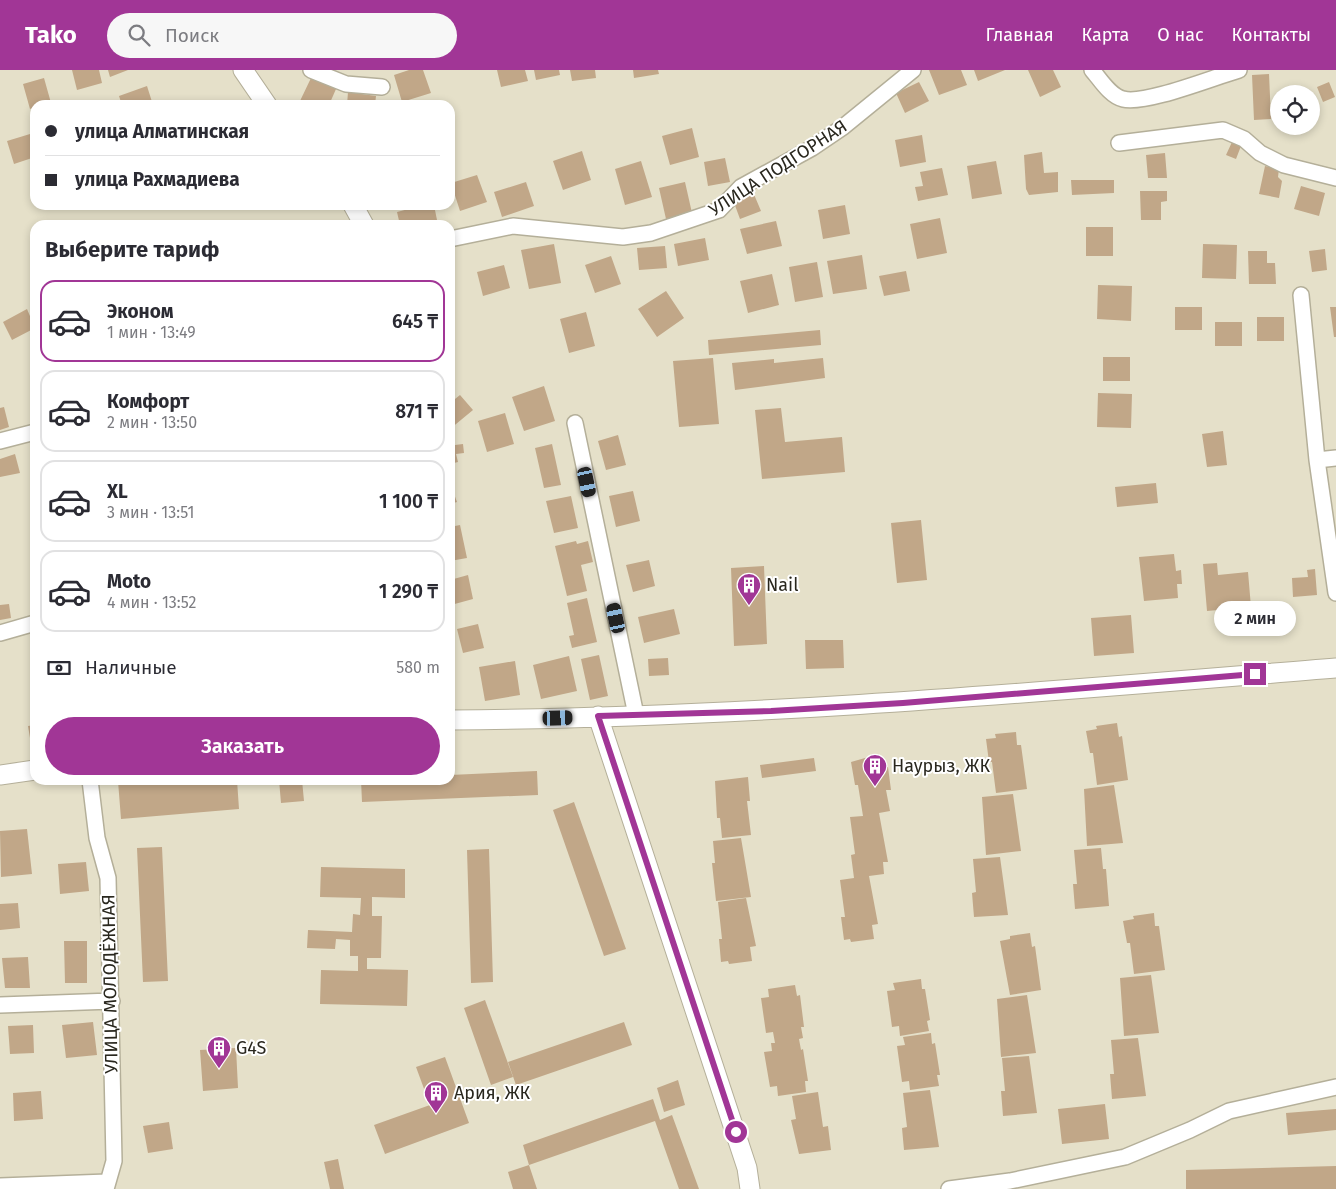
<!DOCTYPE html>
<html lang="ru">
<meta charset="utf-8">
<style>
:root{--surface:#fff;--page:#f7f7f7;--text:#2b2b33;--muted:#7c7c81;--line:#e1e1e2;--accent:#a13696}
body{margin:0;font-family:"Fira Sans",sans-serif;background:var(--page);color:var(--text);height:100vh;display:flex;flex-direction:column;font-size:19px;white-space:nowrap}
*{box-sizing:border-box;margin:0}
p{font-size:16px;color:var(--muted)}
.icon{flex:none;width:28px;height:28px;fill:none;stroke:currentColor;stroke-width:2;stroke-linecap:round;stroke-linejoin:round}
.map{position:relative;flex:1;overflow:hidden}
.drawer{position:absolute;left:30px;top:150px;width:425px;height:565px;display:flex;flex-direction:column;background:var(--surface);border-radius:15px;box-shadow:0 2px 8px #0003}
.drawer>*{flex:none}
.hud{position:absolute;left:30px;top:30px;width:425px;height:110px;border-radius:15px;box-shadow:0 2px 8px #0003;display:grid;align-content:center;height:110px;padding:0 15px;background:var(--surface)}
.buttons{position:absolute;left:1270px;top:15px;display:grid;gap:10px}
.buttons a{display:grid;place-items:center;width:50px;height:50px;border-radius:50%;background:var(--surface);box-shadow:0 2px 8px #0003;font-size:25px}
.end{position:absolute;width:22px;height:22px;margin:-11px;border:6px solid #a13696;background:#fff;box-shadow:0 0 0 2px #fff}
.from{border-radius:50%}
.bubble{position:absolute;height:35px;border-radius:18px;background:var(--surface);box-shadow:0 2px 8px #0003;font-size:16px;font-weight:600;line-height:35px;text-align:center}
.car{position:absolute;width:15px;height:30px;margin:-15px -8px;border-radius:6px;box-shadow:0 0 4px 1px #0007;background:linear-gradient(#222 24%,#8ab4d8 0 40%,#222 0 76%,#8ab4d8 0 86%,#222 0)}
.hud b{display:flex;align-items:center;gap:18px;height:48px;font-size:19px}
.hud b+b{border-top:1px solid var(--line)}
.hud i{width:12px;height:12px;background:var(--text)}
ul{padding:0;list-style:none}
li{display:flex;align-items:center;gap:15px;height:82px;margin:0 10px 8px;padding:0 5px;border:2px solid var(--line);border-radius:15px}
li div{flex:1}
li b{display:block;font-size:19px}
li em{font-style:normal;font-weight:600}
li.on{border-color:var(--accent)}
li>.icon{width:45px;height:45px;stroke-width:1.5}
h2{padding:0 15px;font-size:22px;line-height:60px}
.pay{display:flex;align-items:center;gap:12px;height:55px;padding:0 15px;font-size:19px}
.pay p{margin-inline-start:auto}
.button{display:flex;gap:10px;margin-top:auto;padding:10px 15px}
.button a{flex:1;height:58px;border-radius:30px;background:var(--accent);color:#fff;font-size:20px;font-weight:600;line-height:58px;text-align:center}
header{display:flex;align-items:center;gap:30px;box-sizing:border-box;height:70px;padding:0 25px;background:var(--accent);color:#fff}
header strong{font-size:24px}
nav{display:flex;gap:28px;margin-inline-start:auto;font-size:18px}
.search{width:350px;height:45px;background:var(--page);display:flex;align-items:center;gap:12px;box-sizing:border-box;padding:0 18px;border-radius:28px;color:var(--muted);font-size:19px}
.map>svg:first-child{display:block}
.building{fill:#c1a788}
.lines{fill:none;stroke-linecap:round;stroke-linejoin:round}
.minor-casing{stroke:#b4af99;stroke-width:18}
.tertiary-casing{stroke:#b4af99;stroke-width:21}
.minor{stroke:#fff;stroke-width:15}
.tertiary{stroke:#fff;stroke-width:19}
.route{stroke:#a13696;stroke-width:6}
.labels{text-anchor:middle;stroke-width:4;stroke-linejoin:round;paint-order:stroke}
.street-label{font-size:18px;fill:#29271e;stroke:#fff}
.poi-label{font-size:18px;fill:#29271e;stroke:#fff;text-anchor:start}
</style>
<header>
<strong>Tako</strong>
<div class="search"><svg class="icon" aria-label="search" viewBox="0 0 24 24"><circle cx="10" cy="10" r="6"/><path d="M15 15l6 6"/></svg>Поиск</div>
<nav><a>Главная</a><a>Карта</a><a>О нас</a><a>Контакты</a></nav>
</header>
<div class="map">
<svg width="1336" height="1119" viewBox="0 0 1336 1119">
<rect width="100%" height="100%" fill="#e5e0c9"/>
<!-- building -->
<path class="building" d="M72,0H99L102,13L77,20Z
M108,0H128L110,7Z
M409,0H423L431,23L402,32L394,5Z
M497,0H525L528,11L501,17Z
M534,0H559L560,5L536,10Z
M570,0H595L596,8L572,11Z
M633,0H658L659,4L634,8Z
M929,0H961L967,15L939,25Z
M974,0H1005L978,11Z
M1028,0H1053L1061,17L1040,27Z
M1269,4L1271,49L1254,50L1252,5Z
M44,8L51,33L35,35V37L30,39L23,14Z
M311,8L336,19L329,35H310L300,31Z
M919,12L929,31L905,43L896,23Z
M1329,12L1335,27L1323,32L1317,17Z
M147,16L153,35H122L119,26Z
M348,22L376,26L375,35H347Z
M692,58L699,87L670,95L662,66Z
M30,64L35,87L14,94L7,71Z
M922,65L926,92L900,97L895,70Z
M1232,72L1241,76L1236,89L1226,85Z
M582,81L591,110L563,120L553,91Z
M1042,82L1044,103L1058,102V122L1029,125L1026,119L1024,85Z
M1165,83L1167,108H1148L1146,85Z
M725,88L730,112L708,116L704,92Z
M641,91L652,127L625,135L615,99Z
M996,91L1002,124L972,129L967,96Z
M1265,96L1279,99L1278,107L1282,111L1279,128L1259,124Z
M942,98L948,125L918,131L915,117L923,116L920,102Z
M477,105L487,132L460,141L451,113Z
M1071,110H1114V123L1072,125Z
M526,112L534,136L502,147L494,122Z
M685,112L692,143L666,149L659,118Z
M1301,116L1325,123L1319,146L1294,139Z
M1140,121H1167V131L1161,132V150H1141Z
M753,122L761,141L740,149L733,130Z
M424,135H434L438,155H400L397,142Z
M845,135L850,164L823,169L818,140Z
M940,148L947,183L917,189L910,154Z
M776,151L782,176L747,184L740,159Z
M1086,157H1113V186H1086Z
M705,168L709,190L678,196L674,174Z
M554,174L561,213L529,219L521,180Z
M1203,174L1237,175L1236,209L1202,208Z
M665,176L667,198L639,200L637,178Z
M1325,179L1327,200L1312,202L1309,181Z
M1248,181H1267V193H1275L1276,214H1249Z
M862,185L867,219L833,224L827,191Z
M611,186L621,214L595,223L585,195Z
M817,192L823,227L795,232L789,197Z
M504,195L510,218L483,226L477,202Z
M906,201L910,221L884,226L879,206Z
M772,204L779,235L748,243L740,211Z
M1098,215L1132,216L1131,251L1097,249Z
M666,221L684,248L657,267L638,239Z
M1175,237H1202V260H1175Z
M1330,237H1336V267H1334Z
M27,239L35,258L12,270L3,252Z
M586,242L595,276L569,283L560,249Z
M1257,247H1284V271H1257Z
M1215,252H1242V276H1215Z
M820,260L821,275L709,285L708,270Z
M1103,287H1130V311H1103Z
M713,288L719,354L679,357L673,291Z
M823,288L825,308L735,320L732,293L774,289V293Z
M544,316L555,351L524,361L512,327Z
M1098,323L1132,324L1131,358L1097,357Z
M460,325L473,340L450,359V333Z
M4,337L9,357L0,360V338Z
M781,338L785,372L842,367L845,402L762,409L755,340Z
M505,343L514,374L487,382L478,351Z
M1223,361L1227,395L1207,397L1202,364Z
M618,365L626,395L606,400L598,371Z
M453,366L455,375L463,374L464,383L456,384L458,392L450,394V367Z
M552,374L561,415L544,418L535,378Z
M15,384L20,403L0,407V389Z
M450,413L457,432L450,434Z
M1156,413L1158,433L1117,437L1115,417Z
M633,421L640,451L616,457L609,426Z
M571,426L578,458L554,463L546,431Z
M921,450L927,510L897,513L891,453Z
M460,455L467,488L450,491V457Z
M576,471L577,474L588,471L593,492L581,495L587,521L567,526L555,476Z
M1174,484L1176,501L1181,500L1182,514H1177L1178,528L1144,531L1139,487Z
M649,490L655,516L633,522L626,495Z
M1217,493L1218,505L1248,502L1251,537L1207,541L1203,494Z
M764,496L767,574L734,576L731,498Z
M1315,499L1317,525L1293,527L1292,508L1308,507L1307,500Z
M468,505L473,529L451,535L450,510Z
M587,528L597,572L572,578L569,566L574,565L567,533Z
M9,534L11,548L0,550V535Z
M674,539L680,564L644,573L638,547Z
M1131,545L1134,583L1094,586L1091,548Z
M478,554L484,578L463,583L457,559Z
M805,570H843L844,598L806,599Z
M599,585L608,626L590,630L581,589Z
M569,586L577,621L541,629L533,595Z
M668,588L669,605L649,606L648,589Z
M515,591L520,625L485,631L479,597Z
M450,601L455,621L450,622Z
M1117,653L1119,667L1122,666L1128,710L1097,715L1093,683H1090L1086,661L1097,659L1096,656Z
M35,655V674H31L28,656Z
M1016,662L1017,675H1021L1027,719L996,723L992,692H989L986,669L996,668L995,664Z
M872,686V688L883,687L885,697H888L891,720H886L890,741L879,743L888,792H883L884,804L869,806L878,854L872,855L874,869L851,872L850,869L844,870L841,847H845L840,810L854,808L851,785L855,784L850,747L863,746L858,715H855L851,692Z
M814,688L816,701L762,708L760,695Z
M537,701L538,725L362,732L361,710H450V705Z
M748,707L750,731H747L751,765L722,768L720,748H717L715,711Z
M237,710L239,739L121,749L118,711Z
M279,710H302L304,731L281,733Z
M1114,715L1123,773L1087,776L1084,719Z
M1013,724L1021,781L986,785L982,727Z
M574,732L626,879L604,886L553,740Z
M27,759L32,804L1,807L0,761Z
M741,768L751,827L716,831L712,793H715L713,771Z
M162,777L168,911L143,912L137,778Z
M1101,778L1103,799H1106L1109,836L1075,839L1073,814H1077L1074,780Z
M489,779L493,912L471,913L467,780Z
M1000,787L1008,845L974,847L972,823L976,822L973,789Z
M86,792L89,821L60,824L58,794Z
M321,797L405,799V828L372,827V846H382L381,888H367V899L408,900L407,936L320,934L321,900L358,901V886H350V870L336,869L335,879L307,878L308,860L352,862L353,844L360,845L361,828L320,827Z
M746,828L756,876L750,877L752,891L729,894L728,891L721,892L719,869H722L718,832Z
M18,833L20,858L0,860V834Z
M1154,843L1155,856H1159L1165,900L1134,904L1130,873H1127L1123,851L1134,849L1133,846Z
M1030,863L1032,877L1035,876L1041,920L1010,925L1000,871L1010,869V866Z
M64,871H87V913H65Z
M28,887L30,918H5L2,888Z
M1151,905L1159,963L1124,966L1120,908Z
M921,909L922,919H925L930,950L927,951L929,961L900,966L899,956L892,957L887,921L895,920L893,913Z
M795,915L797,926L800,925L804,957H801L803,968L799,969L801,980L803,979L808,1011H805L806,1022L778,1026L777,1016L770,1017L764,982L772,981L771,973H775L773,962L766,963L761,928L769,927L768,919Z
M1027,925L1036,983L1001,987L997,929Z
M485,930L513,1007L491,1015L464,938Z
M93,952L97,985L66,988L62,955Z
M624,952L632,975L516,1015L508,992Z
M33,955L34,983L10,984L8,956Z
M931,963L932,974L935,973L940,1005H937L939,1016L910,1020L909,1011L902,1012L897,976L905,975L903,967Z
M1138,968L1146,1026L1112,1029L1110,1004H1114L1111,970Z
M236,978L238,1018L203,1021L200,980Z
M1029,986L1037,1043L1003,1046L1001,1021H1005L1002,988Z
M445,987L469,1053L385,1084L374,1055L430,1035L416,997Z
M678,1010L685,1035L664,1042L657,1018Z
M930,1020L939,1077L904,1080L902,1058L907,1057L903,1023Z
M41,1021L43,1049L14,1051L13,1023Z
M818,1022L823,1057L828,1056L831,1080L799,1084L791,1050L796,1049L792,1026Z
M653,1029L660,1050L672,1045L699,1119H679L655,1051L529,1095L537,1119H513L508,1102L529,1095L523,1075Z
M1105,1034L1109,1069L1062,1074L1058,1039Z
M1336,1039V1060L1288,1065L1286,1043Z
M169,1052L173,1079L148,1083L143,1056Z
M338,1089L344,1119H330L324,1092Z
M1336,1096V1119H1186V1100Z"/>
<g class="lines">
<!-- minor casing -->
<g class="minor-casing">
<path id="minor" d="M311,0L346,14L382,17
M1092,0C1100,9 1110,26 1123,29C1145,35 1214,7 1239,0
M1119,73L1223,60L1244,69L1260,83L1284,95L1336,108
M450,169L513,156L623,167L651,163L719,140L741,117L812,78L843,57L913,0
M1301,225L1317,390L1336,523
M575,353L636,645
M0,371L35,362
M1317,390L1336,388
M0,563L35,553
M90,710L97,768L108,808L114,1091L106,1119
M0,935L112,931
M0,1116L107,1112
M949,1119L1010,1111L1125,1087L1190,1060L1229,1041L1336,1017"/>
</g>
<!-- tertiary casing -->
<g class="tertiary-casing">
<path id="tertiary" d="M243,0L267,35
M353,135L364,155
M598,646L747,1098L750,1119
M450,650C746,648 1041,622 1336,598
M0,705L35,700"/>
</g>
<!-- minor -->
<use href="#minor" class="minor"/>
<!-- tertiary -->
<use href="#tertiary" class="tertiary"/>
</g>
<g class="lines">
<!-- route -->
<path class="route" d="M736,1062L598,646L771,641L903,633L1255,604"/>
</g>
<!-- icons -->
<defs>
<g id="building-pin" transform="scale(1.25)"><path d="M0 17L-7.5 6A9.5 9.5 0 1 1 7.5 6Z" fill="#a13696" stroke="#fff"/><path d="M-4-6H4V6H1V3H-1V6H-4ZM-2.5-4.3h1.7v1.8h-1.7ZM.8-4.3h1.7v1.8H.8ZM-2.5-1h1.7V.8h-1.7ZM.8-1h1.7V.8H.8Z" fill="#fff"/></g>
</defs>
<g fill-rule="evenodd">
<use href="#building-pin" x="749" y="515"/>
<use href="#building-pin" x="875" y="696"/>
<use href="#building-pin" x="219" y="978"/>
<use href="#building-pin" x="436" y="1023"/>
</g>
<g class="labels">
<!-- street labels -->
<g class="street-label">
<text transform="translate(778 98) rotate(-33)" y="6">УЛИЦА ПОДГОРНАЯ</text>
<text transform="translate(110 914) rotate(-91)" y="6">УЛИЦА МОЛОДЁЖНАЯ</text>
</g>
<!-- poi labels -->
<g class="poi-label">
<text x="766" y="521">Nail</text>
<text x="892" y="702">Наурыз, ЖК</text>
<text x="236" y="984">G4S</text>
<text x="454" y="1029">Ария, ЖК</text>
</g>
</g>
</svg>
<div class="buttons">
<a><svg class="icon" aria-label="locate" viewBox="0 0 24 24"><circle cx="12" cy="12" r="6"/><path d="M12 2v4M12 18v4M2 12h4M18 12h4"/></svg></a>
</div>
<i class="end from" style="left:736px;top:1062px"></i>
<i class="end" style="left:1255px;top:604px"></i>
<div class="bubble" style="left:1214px;top:531px;width:82px">2 мин</div>
<i class="car" style="left:587px;top:412px;rotate:168deg"></i>
<i class="car" style="left:616px;top:548px;rotate:348deg"></i>
<i class="car" style="left:558px;top:648px;rotate:88deg"></i>
<div class="hud">
<b><i class="from"></i>улица Алматинская</b>
<b><i></i>улица Рахмадиева</b>
</div>
<section class="drawer">
<h2>Выберите тариф</h2>
<ul>
<li class="on"><svg class="icon" aria-label="car" viewBox="0 0 24 24"><path d="M5 17H2v-5l4-1 3-4h7l3 4 3 1v5h-3M9 17h6M6 11h13"/><circle cx="7" cy="17" r="2"/><circle cx="17" cy="17" r="2"/></svg><div><b>Эконом</b><p>1 мин · 13:49</p></div><em>645 ₸</em></li>
<li><svg class="icon" aria-label="car" viewBox="0 0 24 24"><path d="M5 17H2v-5l4-1 3-4h7l3 4 3 1v5h-3M9 17h6M6 11h13"/><circle cx="7" cy="17" r="2"/><circle cx="17" cy="17" r="2"/></svg><div><b>Комфорт</b><p>2 мин · 13:50</p></div><em>871 ₸</em></li>
<li><svg class="icon" aria-label="car" viewBox="0 0 24 24"><path d="M5 17H2v-5l4-1 3-4h7l3 4 3 1v5h-3M9 17h6M6 11h13"/><circle cx="7" cy="17" r="2"/><circle cx="17" cy="17" r="2"/></svg><div><b>XL</b><p>3 мин · 13:51</p></div><em>1 100 ₸</em></li>
<li><svg class="icon" aria-label="car" viewBox="0 0 24 24"><path d="M5 17H2v-5l4-1 3-4h7l3 4 3 1v5h-3M9 17h6M6 11h13"/><circle cx="7" cy="17" r="2"/><circle cx="17" cy="17" r="2"/></svg><div><b>Moto</b><p>4 мин · 13:52</p></div><em>1 290 ₸</em></li>
</ul>
<div class="pay"><svg class="icon" aria-label="cash" viewBox="0 0 24 24"><path d="M3 7h18v10H3z"/><circle cx="12" cy="12" r="2"/></svg>Наличные<p>580 m</p></div>
<div class="button"><a>Заказать</a></div>
</section>
</div>
